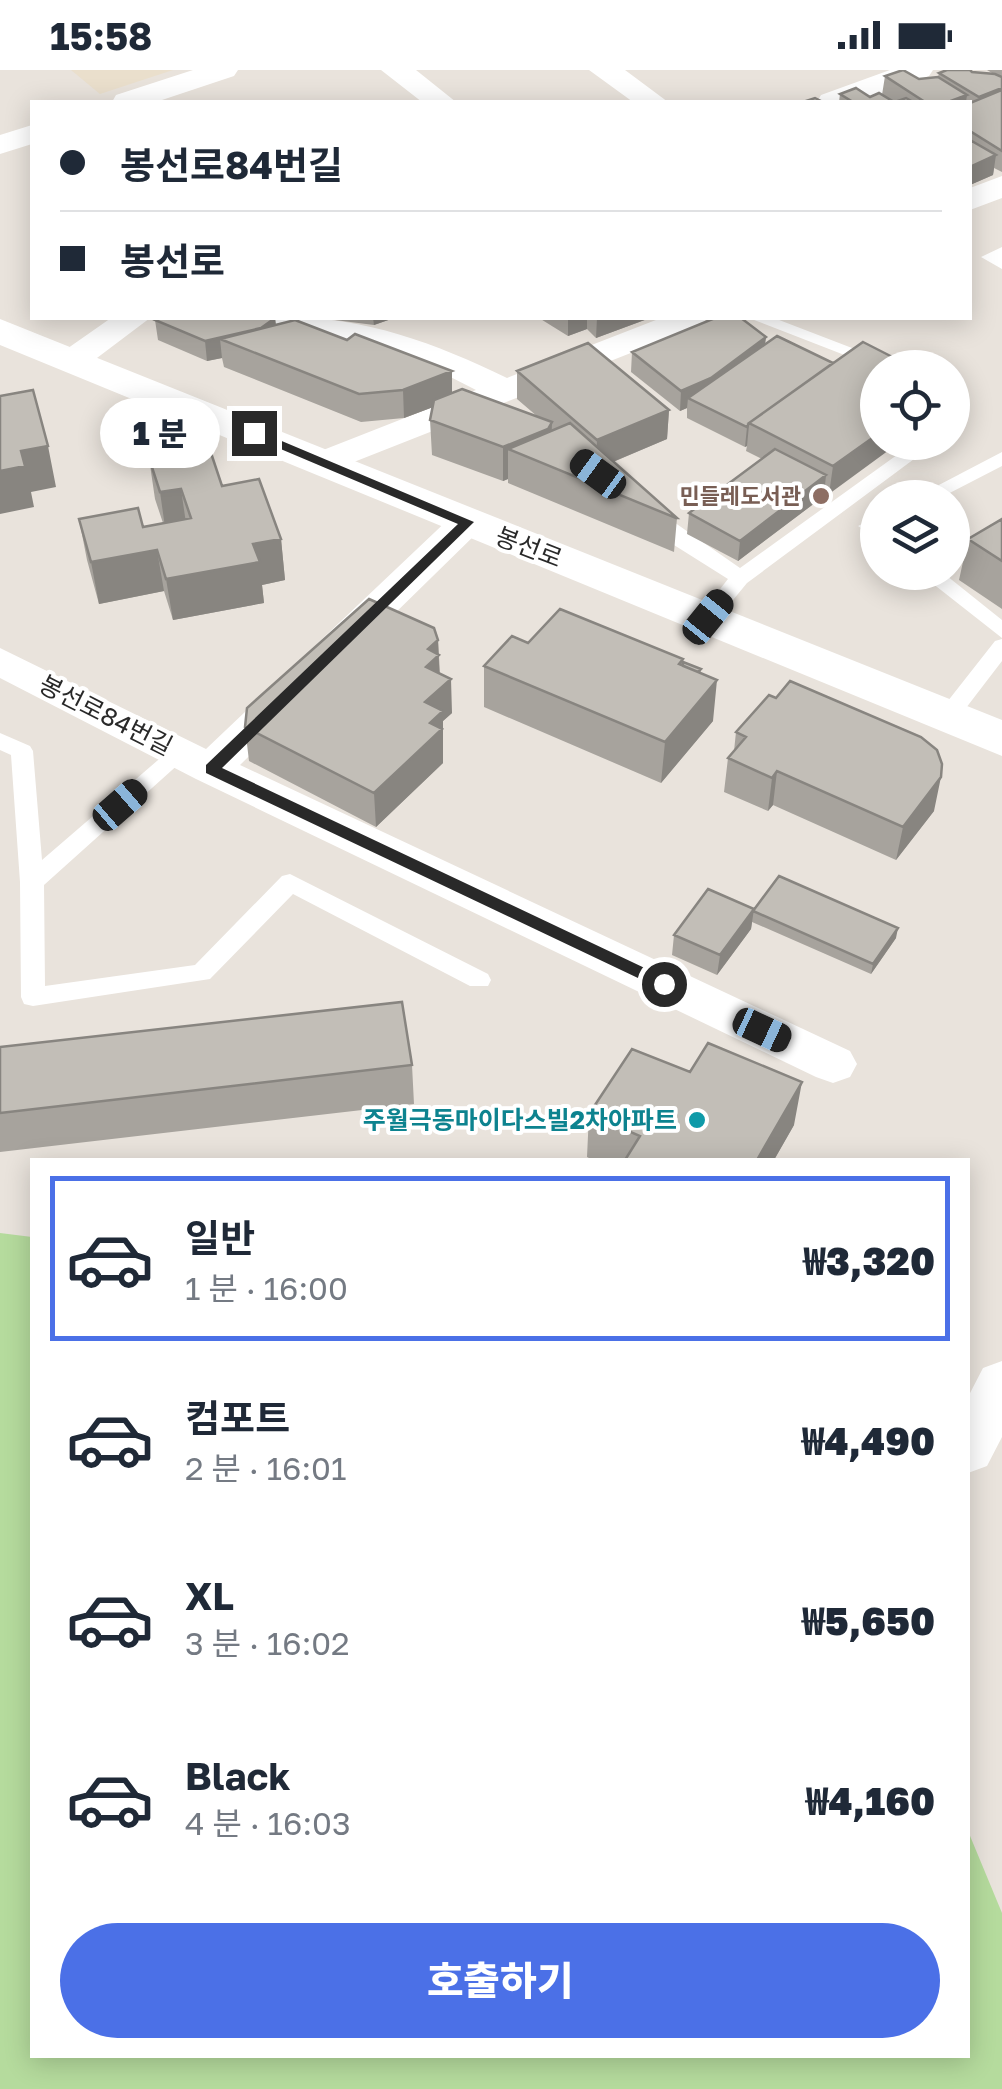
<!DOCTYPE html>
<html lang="ko">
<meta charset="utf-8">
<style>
:root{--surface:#fff;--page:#f2f2f3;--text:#1f2937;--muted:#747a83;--line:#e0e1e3;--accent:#4b70e7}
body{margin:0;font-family:"Golos Text","Noto Sans KR",sans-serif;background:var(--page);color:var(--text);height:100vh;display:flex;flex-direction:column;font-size:38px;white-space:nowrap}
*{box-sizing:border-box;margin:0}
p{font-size:32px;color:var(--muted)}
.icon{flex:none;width:55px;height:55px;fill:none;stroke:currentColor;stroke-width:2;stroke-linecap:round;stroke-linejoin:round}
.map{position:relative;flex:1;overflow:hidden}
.drawer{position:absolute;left:30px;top:1088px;width:940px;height:900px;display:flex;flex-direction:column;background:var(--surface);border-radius:0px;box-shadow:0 5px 25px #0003}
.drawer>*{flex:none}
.hud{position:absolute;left:30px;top:30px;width:942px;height:220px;border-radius:0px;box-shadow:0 5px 25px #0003;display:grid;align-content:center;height:220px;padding:0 30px;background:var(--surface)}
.controls{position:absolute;left:860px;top:280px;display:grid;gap:20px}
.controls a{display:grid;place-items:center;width:110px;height:110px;border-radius:50%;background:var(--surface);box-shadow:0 5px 25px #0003;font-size:50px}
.end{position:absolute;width:45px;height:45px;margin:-22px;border:12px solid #292929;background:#fff;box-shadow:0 0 0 5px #fff}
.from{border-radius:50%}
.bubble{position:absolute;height:70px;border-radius:35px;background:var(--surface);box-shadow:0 5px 25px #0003;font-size:32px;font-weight:800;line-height:70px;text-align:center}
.car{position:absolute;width:30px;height:60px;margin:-30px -15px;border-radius:12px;box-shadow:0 0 8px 2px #0007;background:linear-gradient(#222 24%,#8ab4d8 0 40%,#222 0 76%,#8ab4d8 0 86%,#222 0)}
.hud b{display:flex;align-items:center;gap:35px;height:95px;font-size:38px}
.hud b+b{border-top:2px solid var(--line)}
.hud i{width:25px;height:25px;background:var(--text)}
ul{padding:18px 0 0;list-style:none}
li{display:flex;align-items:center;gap:30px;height:165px;margin:0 20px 15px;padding:0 10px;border:5px solid transparent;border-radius:0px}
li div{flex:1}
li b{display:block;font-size:38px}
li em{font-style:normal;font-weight:800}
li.on{border-color:var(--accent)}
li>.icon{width:90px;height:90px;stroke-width:1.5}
.button{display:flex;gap:20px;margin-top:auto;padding:20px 30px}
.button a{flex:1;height:115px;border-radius:60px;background:var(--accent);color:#fff;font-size:40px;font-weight:800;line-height:115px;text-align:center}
.status{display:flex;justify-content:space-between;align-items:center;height:70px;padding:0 50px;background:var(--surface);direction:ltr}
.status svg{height:28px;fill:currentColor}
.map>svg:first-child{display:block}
.education{fill:#eadfcc}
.green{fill:#b5db9d}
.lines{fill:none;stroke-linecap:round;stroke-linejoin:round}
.lane{fill:#fff;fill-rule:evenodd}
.street{fill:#fff;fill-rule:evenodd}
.secondary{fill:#fff;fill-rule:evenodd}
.wall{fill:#a7a39d}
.shaded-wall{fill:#888580}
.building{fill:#c2beb7;stroke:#888580;stroke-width:2.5}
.route{fill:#292929}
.education-dot{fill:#8d6e63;stroke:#fff;stroke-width:4}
.culture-dot{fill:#0f9aa8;stroke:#fff;stroke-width:4}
.labels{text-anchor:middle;stroke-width:8;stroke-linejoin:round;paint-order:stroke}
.far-education-label{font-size:22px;font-weight:bold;fill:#785e54;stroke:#fff;text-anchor:end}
.street-label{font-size:25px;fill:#292929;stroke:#fff}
.culture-label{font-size:25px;font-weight:bold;fill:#0d838f;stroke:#fff;text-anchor:end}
</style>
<div class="status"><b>15:58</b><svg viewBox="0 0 49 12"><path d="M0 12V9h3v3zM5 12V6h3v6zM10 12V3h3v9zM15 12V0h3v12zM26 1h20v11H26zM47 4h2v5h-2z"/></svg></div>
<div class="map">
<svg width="1002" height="2019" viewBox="0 0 1002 2019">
<rect width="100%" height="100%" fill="#e9e3dc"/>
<!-- education -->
<path class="education" d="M71,0H173L100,24Z"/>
<!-- green -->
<path class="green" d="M0,1163L32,1167V1985H968V1761L1002,1843V2019H0Z"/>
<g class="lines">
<!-- lane -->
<path class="lane" d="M1002,177V199L981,187Z
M749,248H774L904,298H878Z
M915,372H937L747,513L715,552L708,554L698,547L728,509L674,475L641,445L644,441H658L740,498Z
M1002,382V396L940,428H914Z
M878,446V469L858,456Z
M918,502H942L1002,550V568Z
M1002,569V591L956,651H940L937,646L940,641L995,571Z
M0,663L30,676L33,681L42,790L172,678H188L191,683L44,815L45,916L195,895L282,806L290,804L488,904L491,910L488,916H470L293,824L210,909L33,936L24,934L21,927L20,812L11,685L0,680Z"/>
<!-- street -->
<path class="street" d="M193,0H238L234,6L156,32H112L116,25Z
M381,0H416L456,32H422Z
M589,0H625L668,32H633Z
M890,0H933L929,6L859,32H817L821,25Z
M32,55V74L0,84V65Z
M1002,106V128L970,140V118Z
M111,248H150L85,297L73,301L61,297L55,290L61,283Z
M262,248C351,242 427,269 507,308L661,248H707L702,255L326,403L313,400L308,392L313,384L476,320L423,293L362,273L267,255Z
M467,440L480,444L486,452L480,460L240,695L850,981L857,994L850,1007L833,1013L816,1007L196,709L0,608V578L206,679L454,444Z
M1002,1291V1367L987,1396L968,1403V1327L983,1298Z"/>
<!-- secondary -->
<path class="secondary" d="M0,249L1002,650V686L0,275Z"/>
</g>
<!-- wall -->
<path class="wall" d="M987,0H1002V102L994,98L993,105L970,115V32L966,31V32H839L840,24L870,27L882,25L885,6L919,9L938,7L939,3L972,2L992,3Z
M275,248L276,255L347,270L452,301V323L538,347L517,329V301L669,340L667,369L613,392L677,448L674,482L508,413V409L503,411L432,385L430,350L433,337L404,348L361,352L224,297L222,288L207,291L158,270L155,250Z
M332,248H394L374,255L335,250Z
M539,248H650L596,268L587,259L568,266Z
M766,267L765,274L833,293L863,272L829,424L824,422V426L738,491L687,464L689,443L762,389L746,381L747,376L745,377L687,348V338L680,341L631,302L632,282Z
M149,388L222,416L281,469L285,510L262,515L264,533L173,550L164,521L99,534L87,490L79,449L143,457L163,453L155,429Z
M1002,449V539L959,510L968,469Z
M438,570L440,603L452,643L443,651V693L376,757L249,691L245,657Z
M528,573L683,592L701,599V603L713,651L661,713L484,637V596Z
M736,662L934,741L896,790L773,735L768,741L724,722L728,688L734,681Z
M754,839L896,868L871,904L752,852L751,859L717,905L672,885L674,865Z
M0,977L412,995L414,1034L0,1082Z
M589,1044L794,1055L774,1090H593L587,1087Z"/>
<!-- shaded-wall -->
<path class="shaded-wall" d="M967,25L966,32H948Z
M996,85L993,105L970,115V97Z
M275,248L277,267L220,269L222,288L207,291L205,271Z
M373,248H394L374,255Z
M568,248H587V259L568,266Z
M597,248H650L596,268Z
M766,267L763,287L688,328L687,338L680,341L681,321Z
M452,301V330L404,348L403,320Z
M669,340L667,369L596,399L597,370Z
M552,352L551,387L508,379V409L503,411V377Z
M749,355L747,376L745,377L747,357Z
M878,364V372H900L829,424L833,396Z
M48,376L56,417L31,422L34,437L0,444V401L21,381Z
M826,405L824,426L738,491L740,471Z
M181,419L187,460L166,464L160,422Z
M281,469L285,510L262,515L264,533L173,550L166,509L253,474Z
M157,480L164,521L99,534L91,492Z
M438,570L440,619L451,609L452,643L443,651V693L376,757L374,723L427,666L426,597L428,579Z
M717,610L713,651L661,713L665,672Z
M777,701L773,735L768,741L772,708Z
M941,707L934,741L896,790L903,757Z
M754,839L751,859L717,905L720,885Z
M898,858L896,868L871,904L873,894Z
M802,1012L794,1055L774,1090H757Z"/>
<!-- building -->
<path class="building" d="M903,0L919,9L938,7L967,25L948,32H925L885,6Z
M947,0H970L972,2L995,4L1002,7V18L979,27L939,3Z
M856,18L870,27L879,23L894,32H853L840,24Z
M1002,20V81L970,61V33Z
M815,28L823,32H803Z
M906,28L913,32H895Z
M970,70L996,85L970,97Z
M158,248H275L261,258L205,271L155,250Z
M715,248H741L766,267L711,308L681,321L632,282Z
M295,250L347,270L355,264L452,301L403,320L359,324L220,269Z
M777,266L833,293L749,353L747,357L688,328Z
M863,272L914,298H878V364L833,396L749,353Z
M588,273L669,340L597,370L517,301Z
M462,319L552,352L548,359L503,377L430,350L434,330Z
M33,320L48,376L21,381L25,396L0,401V326Z
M570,353L677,448H676L508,379Z
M209,377L222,416L259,409L281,469L253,474L260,492L166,509L157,480L91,492L79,449L138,438L143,457L191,448L181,419L160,422L149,388Z
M775,379L826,405L740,471L689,443Z
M1002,449V491L968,469Z
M369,529L434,558L438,570L428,579L439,585L426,597L451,609L425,632L443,641L430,653L442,659L374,723L245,657L247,638Z
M560,539L683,589L679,594L717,610L665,672L484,596L512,566L528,573Z
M683,592L701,599L698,602L683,596Z
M790,611L921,667L937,680L942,694L941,707L903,757L777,701L772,708L728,688L746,667L736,662L769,625L776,628Z
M779,806L898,858L873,894L753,841Z
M708,819L754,839L720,885L674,865Z
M402,932L412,995L0,1043V977Z
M708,973L802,1012L757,1090H625L640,1066L589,1044L632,979L690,1002Z"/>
<!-- route -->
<path class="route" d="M250,361H258L474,452L222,698L670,910V918H659L206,703V695L458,454L250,366Z"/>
<!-- markers -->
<circle class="education-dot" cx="821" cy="426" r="10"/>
<circle class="culture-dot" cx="697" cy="1050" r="10"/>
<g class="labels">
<!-- far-education labels -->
<g class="far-education-label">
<text x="801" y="434">민들레도서관</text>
</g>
<!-- street labels -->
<g class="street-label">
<text transform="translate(529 477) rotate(21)" y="9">봉선로</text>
<text transform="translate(106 645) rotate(27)" y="9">봉선로84번길</text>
</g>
<!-- culture labels -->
<g class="culture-label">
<text x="677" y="1059">주월극동마이다스빌2차아파트</text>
</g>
</g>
</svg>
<div class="controls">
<a><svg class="icon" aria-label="locate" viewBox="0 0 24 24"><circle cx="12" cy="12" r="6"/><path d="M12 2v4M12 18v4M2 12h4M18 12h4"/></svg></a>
<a><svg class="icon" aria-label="layers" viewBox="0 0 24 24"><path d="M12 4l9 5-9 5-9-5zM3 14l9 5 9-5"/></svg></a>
</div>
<i class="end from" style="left:664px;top:914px"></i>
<i class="end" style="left:254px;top:363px"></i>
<div class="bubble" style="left:100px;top:328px;width:120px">1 분</div>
<i class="car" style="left:598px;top:404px;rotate:306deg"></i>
<i class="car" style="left:708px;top:547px;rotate:39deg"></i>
<i class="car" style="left:120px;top:735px;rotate:49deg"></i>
<i class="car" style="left:762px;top:960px;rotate:115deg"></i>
<div class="hud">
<b><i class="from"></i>봉선로84번길</b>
<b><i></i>봉선로</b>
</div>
<section class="drawer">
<ul>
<li class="on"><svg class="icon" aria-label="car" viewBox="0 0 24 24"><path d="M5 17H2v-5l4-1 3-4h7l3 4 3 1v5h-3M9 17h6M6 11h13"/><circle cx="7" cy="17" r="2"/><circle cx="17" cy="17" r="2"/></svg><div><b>일반</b><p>1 분 · 16:00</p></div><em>₩3,320</em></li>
<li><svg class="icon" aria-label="car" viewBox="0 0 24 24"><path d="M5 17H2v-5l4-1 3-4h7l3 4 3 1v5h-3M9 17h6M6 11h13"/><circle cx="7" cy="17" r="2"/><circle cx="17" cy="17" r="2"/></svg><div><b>컴포트</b><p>2 분 · 16:01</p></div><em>₩4,490</em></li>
<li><svg class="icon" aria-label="car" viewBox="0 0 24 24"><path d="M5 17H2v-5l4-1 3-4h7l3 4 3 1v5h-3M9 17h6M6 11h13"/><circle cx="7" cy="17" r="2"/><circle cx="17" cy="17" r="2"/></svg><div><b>XL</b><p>3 분 · 16:02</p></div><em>₩5,650</em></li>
<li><svg class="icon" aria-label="car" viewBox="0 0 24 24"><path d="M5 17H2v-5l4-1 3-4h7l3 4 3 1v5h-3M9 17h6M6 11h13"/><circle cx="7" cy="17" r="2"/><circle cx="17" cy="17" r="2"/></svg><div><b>Black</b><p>4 분 · 16:03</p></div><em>₩4,160</em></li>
</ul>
<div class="button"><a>호출하기</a></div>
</section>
</div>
